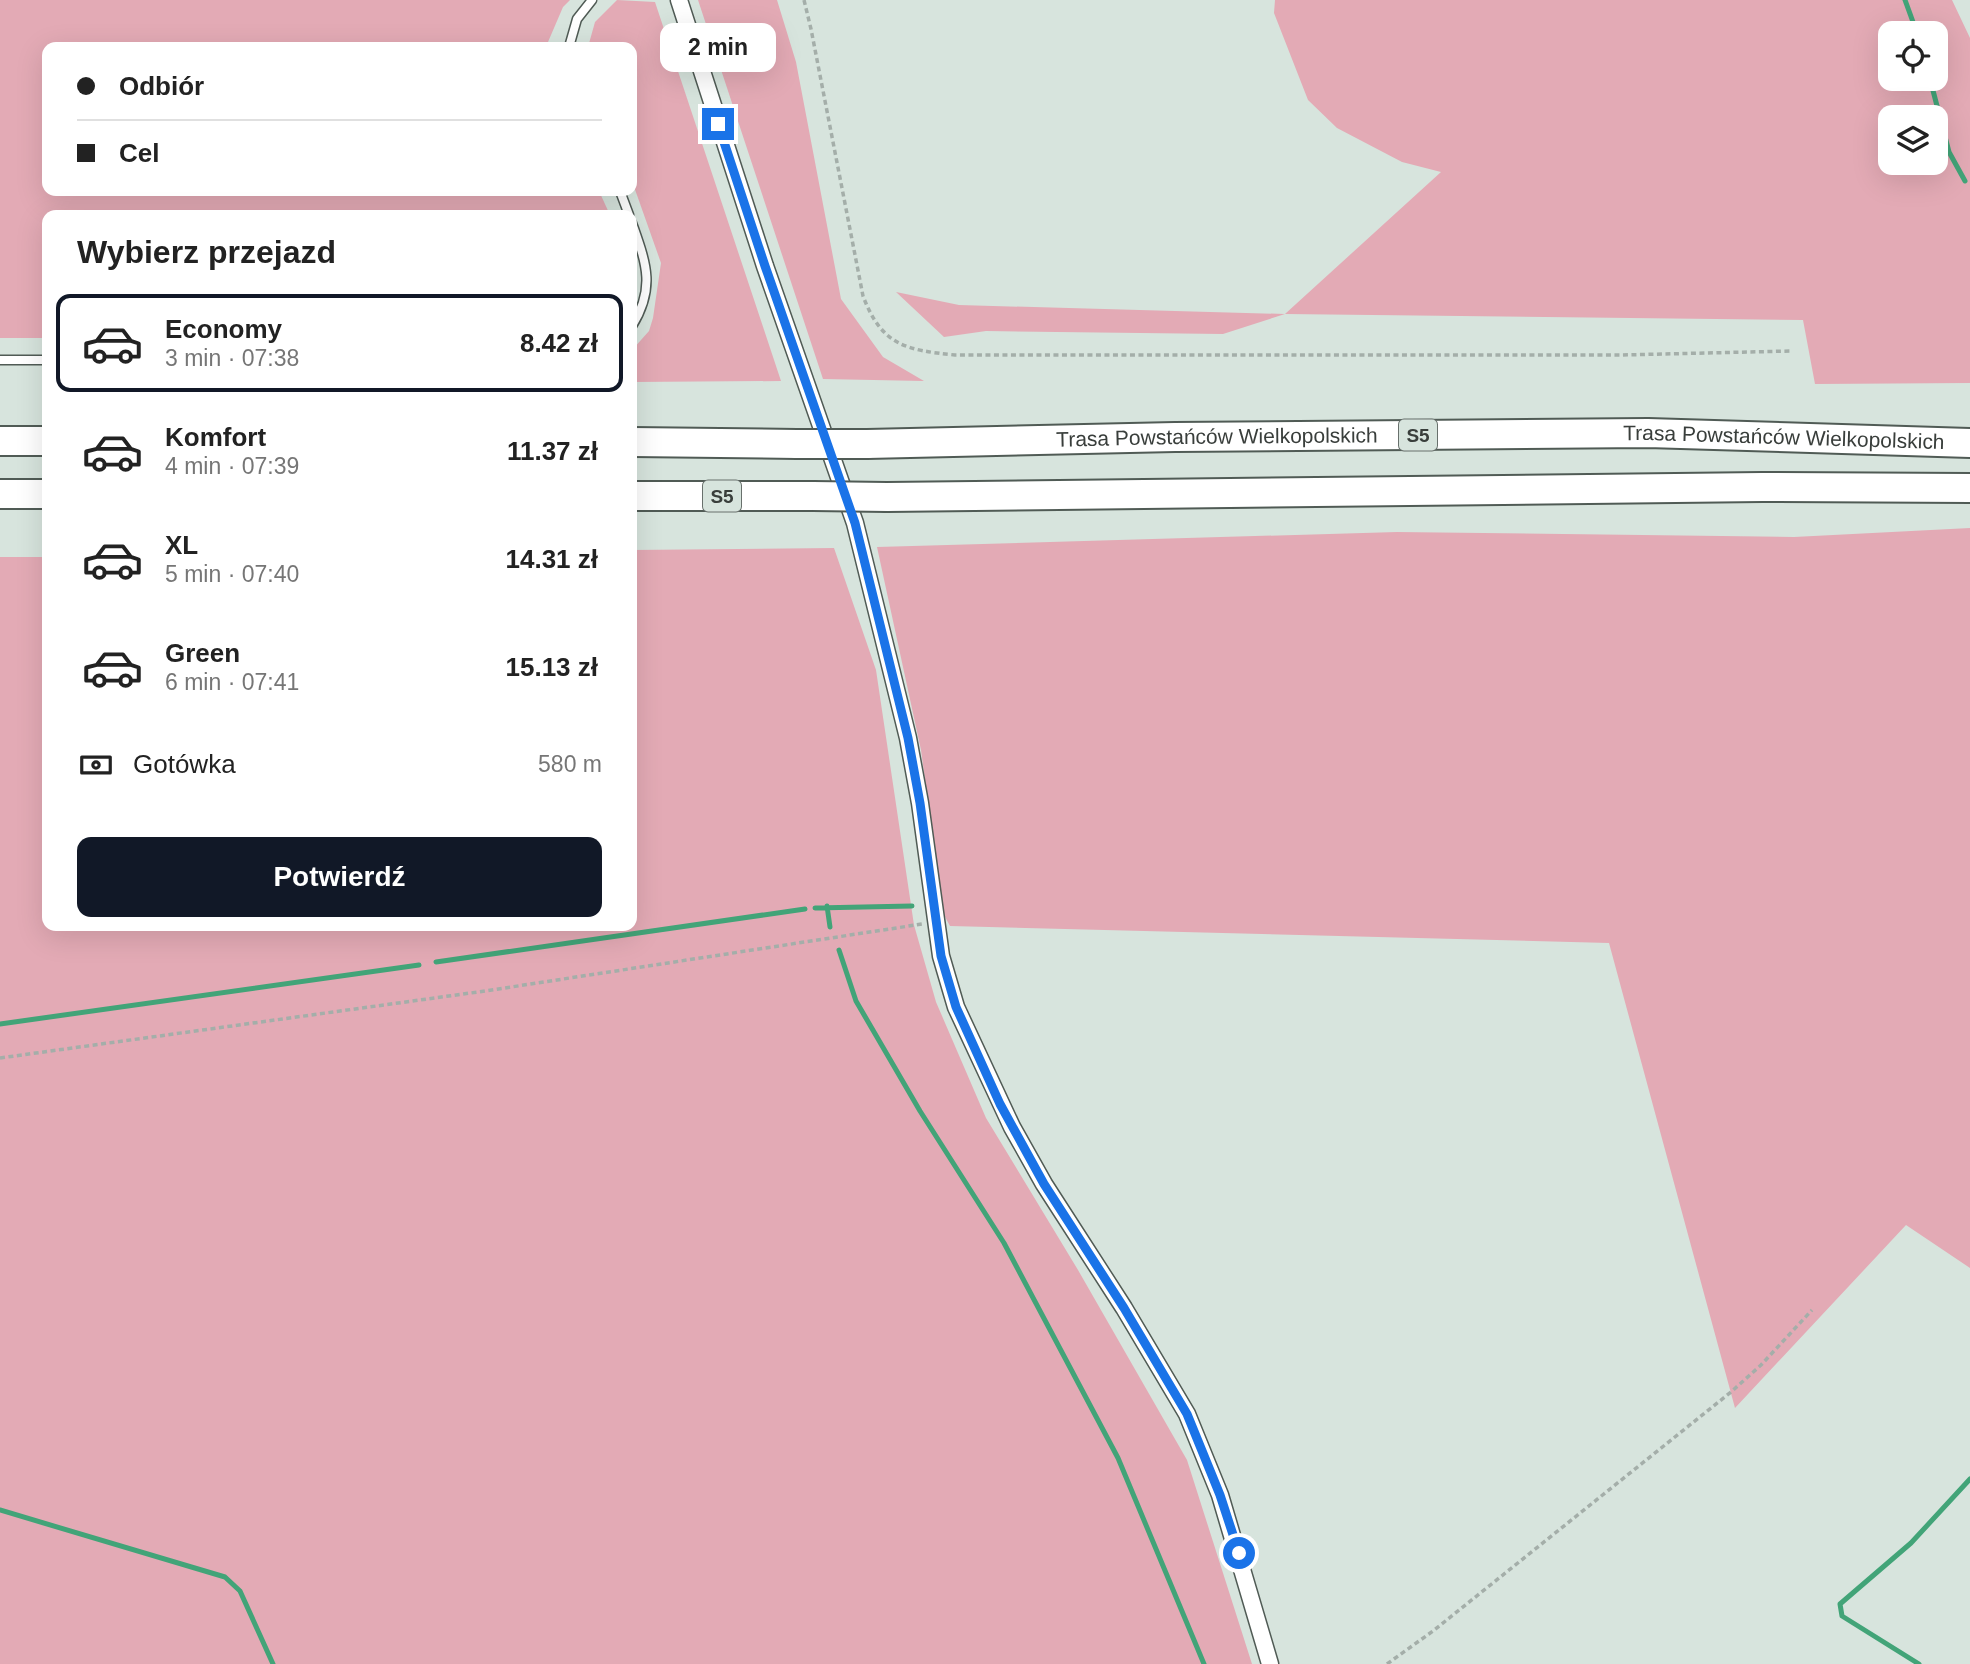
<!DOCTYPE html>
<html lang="pl">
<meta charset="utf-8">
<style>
:root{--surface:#fff;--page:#f2f2f2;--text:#222;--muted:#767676;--line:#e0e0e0;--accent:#111827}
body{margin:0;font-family:Helvetica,sans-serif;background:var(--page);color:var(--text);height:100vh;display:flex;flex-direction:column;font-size:26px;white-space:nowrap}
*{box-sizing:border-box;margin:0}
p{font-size:23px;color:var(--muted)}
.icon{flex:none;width:38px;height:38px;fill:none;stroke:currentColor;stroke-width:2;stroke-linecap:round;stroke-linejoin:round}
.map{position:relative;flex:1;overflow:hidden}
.drawer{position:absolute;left:42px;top:210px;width:595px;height:721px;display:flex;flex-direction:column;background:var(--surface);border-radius:14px;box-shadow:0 7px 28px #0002}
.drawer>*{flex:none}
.banner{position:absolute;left:42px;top:42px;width:595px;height:154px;border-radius:14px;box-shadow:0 7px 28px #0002;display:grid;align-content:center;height:154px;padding:0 35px;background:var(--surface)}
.buttons{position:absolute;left:1878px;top:21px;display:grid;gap:14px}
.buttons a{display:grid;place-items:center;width:70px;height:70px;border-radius:14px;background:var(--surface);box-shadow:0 7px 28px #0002;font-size:35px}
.end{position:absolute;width:32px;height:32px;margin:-16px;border:9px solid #1a73e8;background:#fff;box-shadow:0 0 0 4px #fff}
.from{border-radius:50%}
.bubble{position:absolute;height:49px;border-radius:14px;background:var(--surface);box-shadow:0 7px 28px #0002;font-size:23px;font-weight:700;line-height:49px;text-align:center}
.banner b{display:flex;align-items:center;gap:24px;height:66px;font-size:26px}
.banner b+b{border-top:2px solid var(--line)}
.banner i{width:18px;height:18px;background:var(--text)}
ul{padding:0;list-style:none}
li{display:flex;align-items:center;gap:21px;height:98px;margin:0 14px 10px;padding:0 21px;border:4px solid transparent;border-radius:14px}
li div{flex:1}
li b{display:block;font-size:26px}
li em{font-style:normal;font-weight:700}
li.selected{border-color:var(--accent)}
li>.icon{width:63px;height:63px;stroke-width:1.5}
h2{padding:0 35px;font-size:32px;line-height:84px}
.pay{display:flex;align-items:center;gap:18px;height:77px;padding:0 35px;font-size:26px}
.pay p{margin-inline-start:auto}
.action{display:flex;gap:14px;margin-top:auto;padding:14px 35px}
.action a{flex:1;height:80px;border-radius:14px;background:var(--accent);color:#fff;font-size:28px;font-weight:700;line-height:80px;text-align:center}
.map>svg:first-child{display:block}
.green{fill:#e3aab5;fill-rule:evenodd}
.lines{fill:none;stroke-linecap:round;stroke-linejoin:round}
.stream{stroke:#42a478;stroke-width:5}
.lane-casing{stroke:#505b55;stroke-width:11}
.street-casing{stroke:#505b55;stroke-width:19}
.highway-casing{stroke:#505b55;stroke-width:32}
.path{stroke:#a4aea9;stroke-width:3.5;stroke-dasharray:5 3.5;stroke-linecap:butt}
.lane{stroke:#fff;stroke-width:8}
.street{stroke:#fff;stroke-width:16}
.highway{stroke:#fff;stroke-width:28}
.highway-bridge-casing{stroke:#505b55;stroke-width:32;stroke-linecap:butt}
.highway-bridge{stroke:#fff;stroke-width:28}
.route{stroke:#1a73e8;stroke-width:9}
.labels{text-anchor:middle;stroke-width:5;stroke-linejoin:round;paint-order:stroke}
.shield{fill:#d7e4dd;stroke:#68706c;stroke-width:2}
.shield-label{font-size:19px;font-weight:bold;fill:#393e3b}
.street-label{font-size:21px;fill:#393e3b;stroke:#d7e4dd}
</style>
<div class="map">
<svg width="1970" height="1664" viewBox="0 0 1970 1664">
<rect width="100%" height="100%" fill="#d7e4dd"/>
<!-- green -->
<path class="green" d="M0,0H570L563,7L548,42L550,47H47V191H599L610,215H47V338H0Z
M617,0L655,2L781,381L632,382L633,349L649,331L653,318L661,263L632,181V47H588L595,22Z
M698,0H777L796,62L841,299L883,357L924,381L823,379Z
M1275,0H1952L1970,38V383L1815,384L1803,320L1285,314L1223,334L986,331L944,337L896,292L959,305L1285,314L1441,172L1402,162L1337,128L1308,100L1274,13ZM1890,33H1936V79H1890ZM1936,117V163H1890V117Z
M1970,528V1268L1906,1225L1735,1408L1609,943L950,926L943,913L921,750L877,547L1397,532L1794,537Z
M834,548L876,670L914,925L936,1002L986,1118L1078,1270L1187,1460L1252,1664H0V557H47V926H632V550Z"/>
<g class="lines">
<!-- stream -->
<path class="stream" d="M1905,0L1917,33
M1930,79L1949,152L1965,181
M827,906L830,927
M815,908L912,906
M839,950L856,1001L920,1111L1004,1243L1118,1458L1204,1664
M436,962L805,909
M0,1024L419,965
M0,1510L225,1577L240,1591L273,1664
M1919,1664L1842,1616L1840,1604L1911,1543L1970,1479"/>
<!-- lane casing -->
<g class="lane-casing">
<path id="lane" d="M569,47L577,19L592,0
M620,191L629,215
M632,223C646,263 656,287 632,326
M0,360H47"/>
</g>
<!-- street casing -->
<g class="street-casing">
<path id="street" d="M679,0L765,266L855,523L908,738L920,803L941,956L956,1007L1012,1127L1044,1184L1124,1308L1187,1414L1220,1495L1270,1664"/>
</g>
<!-- highway casing -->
<g class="highway-casing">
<g id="highway">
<path d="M0,441H47"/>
<path d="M632,442L797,444"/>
<path id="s1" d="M867,444L1175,437L1648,433L1970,443"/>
<path d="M0,494H47"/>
<path d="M632,496H813"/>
<path d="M887,497L1762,487L1970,488"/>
</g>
</g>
<!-- path -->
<path class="path" d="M804,0L811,29L863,296C882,346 906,350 955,355H1622L1791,351
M0,1058L485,991L922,924
M1387,1664L1433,1631L1731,1392L1761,1365L1812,1310"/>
<!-- lane -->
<use href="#lane" class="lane"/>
<!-- street -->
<use href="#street" class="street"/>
<!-- highway -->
<use href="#highway" class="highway"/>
<!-- highway-bridge casing -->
<g class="highway-bridge-casing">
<path id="highway-bridge" d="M797,444H867
M813,496L887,497"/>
</g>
<!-- highway-bridge -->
<use href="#highway-bridge" class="highway-bridge"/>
</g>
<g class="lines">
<!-- route -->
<path class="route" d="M718,124L765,266L855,523L908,738L920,803L941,956L956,1007L1000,1104L1044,1184L1124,1308L1187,1414L1220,1495L1239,1553"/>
</g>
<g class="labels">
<!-- shield labels -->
<g class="shield">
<rect x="1399" y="419.5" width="38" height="31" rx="5"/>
<rect x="703" y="480.5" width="38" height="31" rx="5"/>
</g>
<g class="shield-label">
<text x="1418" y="442">S5</text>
<text x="722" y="503">S5</text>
</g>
<!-- street labels -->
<g class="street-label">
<text dy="7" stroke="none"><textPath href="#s1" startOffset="350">Trasa Powstańców Wielkopolskich</textPath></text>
<text dy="7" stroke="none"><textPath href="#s1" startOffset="917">Trasa Powstańców Wielkopolskich</textPath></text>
</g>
</g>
</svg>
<div class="buttons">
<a><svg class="icon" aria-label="locate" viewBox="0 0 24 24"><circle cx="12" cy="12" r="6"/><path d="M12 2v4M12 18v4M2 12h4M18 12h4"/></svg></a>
<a><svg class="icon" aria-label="layers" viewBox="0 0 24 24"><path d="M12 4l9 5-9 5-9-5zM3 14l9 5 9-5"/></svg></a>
</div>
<i class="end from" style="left:1239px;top:1553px"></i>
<i class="end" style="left:718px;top:124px"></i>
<div class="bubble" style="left:660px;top:23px;width:116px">2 min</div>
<div class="banner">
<b><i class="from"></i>Odbiór</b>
<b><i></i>Cel</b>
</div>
<section class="drawer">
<h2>Wybierz przejazd</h2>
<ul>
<li class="selected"><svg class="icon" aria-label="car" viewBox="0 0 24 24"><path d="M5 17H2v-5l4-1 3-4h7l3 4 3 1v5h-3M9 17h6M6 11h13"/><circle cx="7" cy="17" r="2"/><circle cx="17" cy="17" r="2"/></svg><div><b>Economy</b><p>3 min · 07:38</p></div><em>8.42 zł</em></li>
<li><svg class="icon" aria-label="car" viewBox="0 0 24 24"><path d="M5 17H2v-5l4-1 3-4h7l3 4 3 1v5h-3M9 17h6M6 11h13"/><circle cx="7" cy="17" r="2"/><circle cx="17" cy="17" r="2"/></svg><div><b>Komfort</b><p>4 min · 07:39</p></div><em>11.37 zł</em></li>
<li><svg class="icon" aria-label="car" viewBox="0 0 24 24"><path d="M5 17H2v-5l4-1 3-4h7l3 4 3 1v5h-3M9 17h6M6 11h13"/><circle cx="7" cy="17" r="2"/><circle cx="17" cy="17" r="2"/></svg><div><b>XL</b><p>5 min · 07:40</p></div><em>14.31 zł</em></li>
<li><svg class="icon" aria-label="car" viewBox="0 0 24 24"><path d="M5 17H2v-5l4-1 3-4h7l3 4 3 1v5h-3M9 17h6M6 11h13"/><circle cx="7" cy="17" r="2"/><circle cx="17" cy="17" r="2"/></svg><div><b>Green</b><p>6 min · 07:41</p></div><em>15.13 zł</em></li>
</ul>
<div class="pay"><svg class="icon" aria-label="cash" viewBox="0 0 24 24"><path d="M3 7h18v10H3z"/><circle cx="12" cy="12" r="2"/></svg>Gotówka<p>580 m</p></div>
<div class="action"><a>Potwierdź</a></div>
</section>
</div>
